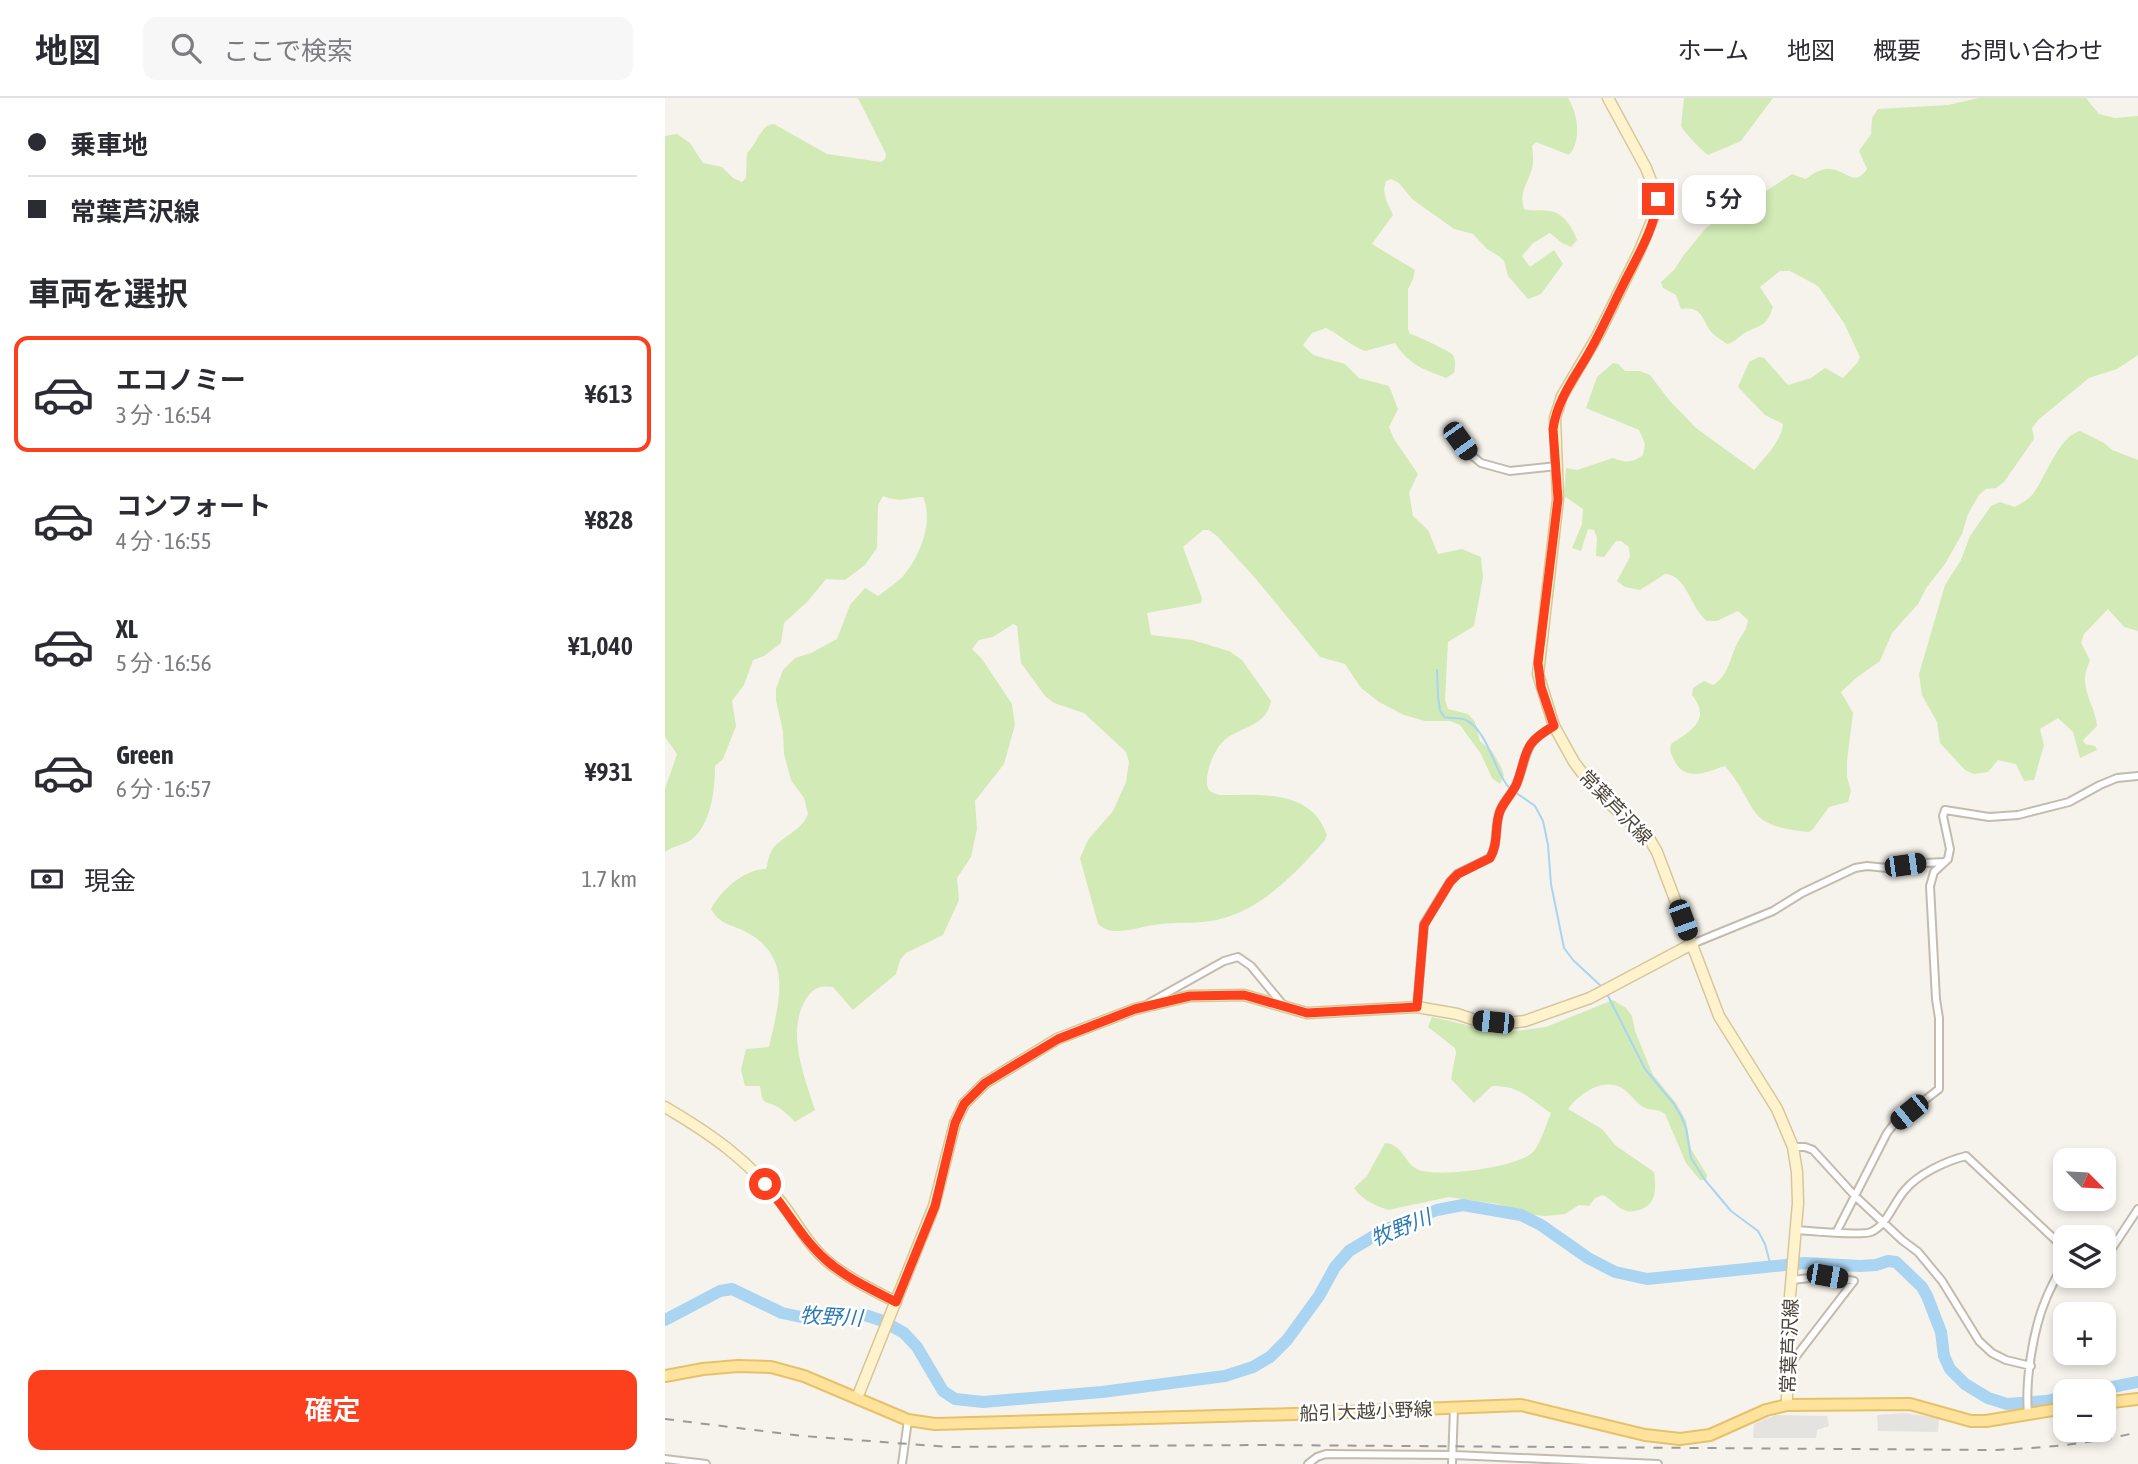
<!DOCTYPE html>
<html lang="ja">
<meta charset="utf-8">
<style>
:root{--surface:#fff;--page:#f7f7f7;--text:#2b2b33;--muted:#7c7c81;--line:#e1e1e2;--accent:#fc3f1d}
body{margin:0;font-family:"Asap Condensed","Noto Sans JP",sans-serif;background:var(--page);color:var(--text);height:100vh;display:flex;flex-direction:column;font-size:26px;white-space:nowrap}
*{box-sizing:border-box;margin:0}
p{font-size:23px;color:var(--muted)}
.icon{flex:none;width:38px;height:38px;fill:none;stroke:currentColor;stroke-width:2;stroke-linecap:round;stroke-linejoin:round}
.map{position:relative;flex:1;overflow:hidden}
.side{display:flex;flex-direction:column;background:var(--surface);width:665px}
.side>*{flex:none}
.top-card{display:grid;align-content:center;height:154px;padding:0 28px;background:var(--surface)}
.needle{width:46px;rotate:114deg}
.buttons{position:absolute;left:1388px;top:1050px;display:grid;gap:14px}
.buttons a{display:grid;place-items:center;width:63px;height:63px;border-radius:14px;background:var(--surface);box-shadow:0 4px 10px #0003;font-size:35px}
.end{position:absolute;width:32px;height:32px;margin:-16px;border:9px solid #fc3f1d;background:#fff;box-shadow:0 0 0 4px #fff}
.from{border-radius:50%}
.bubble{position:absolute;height:49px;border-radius:14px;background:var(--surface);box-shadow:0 4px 10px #0003;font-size:23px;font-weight:600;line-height:49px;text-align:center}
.car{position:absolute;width:21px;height:42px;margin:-21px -10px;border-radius:9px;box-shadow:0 0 5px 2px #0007;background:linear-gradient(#222 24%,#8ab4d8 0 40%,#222 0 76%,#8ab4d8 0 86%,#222 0)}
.top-card b{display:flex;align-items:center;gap:24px;height:66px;font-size:26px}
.top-card b+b{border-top:2px solid var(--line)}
.top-card i{width:18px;height:18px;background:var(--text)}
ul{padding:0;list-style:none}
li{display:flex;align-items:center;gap:21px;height:116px;margin:0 14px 10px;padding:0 14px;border:4px solid transparent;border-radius:14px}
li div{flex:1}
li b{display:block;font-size:26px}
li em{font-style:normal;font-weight:600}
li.current{border-color:var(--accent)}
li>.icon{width:63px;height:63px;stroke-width:1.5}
h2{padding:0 28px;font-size:32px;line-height:84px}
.pay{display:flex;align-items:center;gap:18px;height:77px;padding:0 28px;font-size:26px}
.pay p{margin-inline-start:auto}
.cta{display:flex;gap:14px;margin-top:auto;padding:14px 28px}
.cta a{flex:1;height:80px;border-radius:14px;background:var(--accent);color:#fff;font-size:28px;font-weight:600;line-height:80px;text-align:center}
header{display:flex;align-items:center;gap:42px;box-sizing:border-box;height:98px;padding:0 35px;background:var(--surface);border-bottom:2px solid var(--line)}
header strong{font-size:33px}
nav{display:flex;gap:38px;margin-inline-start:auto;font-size:24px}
.search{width:490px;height:63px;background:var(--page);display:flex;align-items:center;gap:18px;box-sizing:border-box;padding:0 24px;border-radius:14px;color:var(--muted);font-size:26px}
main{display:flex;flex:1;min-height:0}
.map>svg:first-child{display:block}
.green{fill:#d2eab5}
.parking{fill:#e5e3e0}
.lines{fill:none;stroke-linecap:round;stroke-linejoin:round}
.stream{stroke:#a9d4f2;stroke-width:2}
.river{stroke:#a9d4f2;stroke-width:12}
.street-casing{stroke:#c2bbae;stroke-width:10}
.secondary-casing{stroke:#d6c79b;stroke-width:13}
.primary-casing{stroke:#e6c16a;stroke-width:14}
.street{stroke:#fff;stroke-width:6}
.secondary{stroke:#fff3cd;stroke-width:10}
.primary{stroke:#ffe39c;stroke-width:10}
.rail{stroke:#9a9a9a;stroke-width:2;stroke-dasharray:9 9;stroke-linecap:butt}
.route{stroke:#fc3f1d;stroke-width:9}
.labels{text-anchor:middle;stroke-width:5;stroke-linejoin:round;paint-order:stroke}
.street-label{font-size:19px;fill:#4b4439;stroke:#fff}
.water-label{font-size:21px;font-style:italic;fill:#2e7ab2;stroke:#fff}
</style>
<header>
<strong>地図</strong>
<div class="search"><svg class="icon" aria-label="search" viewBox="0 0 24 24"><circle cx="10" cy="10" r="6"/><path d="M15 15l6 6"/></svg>ここで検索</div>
<nav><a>ホーム</a><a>地図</a><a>概要</a><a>お問い合わせ</a></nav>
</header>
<main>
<section class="side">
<div class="top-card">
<b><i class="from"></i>乗車地</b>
<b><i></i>常葉芦沢線</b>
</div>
<h2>車両を選択</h2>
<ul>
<li class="current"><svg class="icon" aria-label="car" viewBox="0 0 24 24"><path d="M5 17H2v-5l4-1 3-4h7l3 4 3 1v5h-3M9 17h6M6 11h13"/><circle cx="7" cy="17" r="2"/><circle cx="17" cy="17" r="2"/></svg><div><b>エコノミー</b><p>3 分 · 16:54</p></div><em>¥613</em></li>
<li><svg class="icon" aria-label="car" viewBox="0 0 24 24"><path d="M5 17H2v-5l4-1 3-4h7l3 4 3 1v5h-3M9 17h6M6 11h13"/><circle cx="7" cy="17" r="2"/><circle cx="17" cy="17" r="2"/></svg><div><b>コンフォート</b><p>4 分 · 16:55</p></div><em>¥828</em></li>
<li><svg class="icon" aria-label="car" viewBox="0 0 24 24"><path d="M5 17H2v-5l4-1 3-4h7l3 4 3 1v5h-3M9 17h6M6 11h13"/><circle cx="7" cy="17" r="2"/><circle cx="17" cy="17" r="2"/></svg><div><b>XL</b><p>5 分 · 16:56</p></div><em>¥1,040</em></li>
<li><svg class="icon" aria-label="car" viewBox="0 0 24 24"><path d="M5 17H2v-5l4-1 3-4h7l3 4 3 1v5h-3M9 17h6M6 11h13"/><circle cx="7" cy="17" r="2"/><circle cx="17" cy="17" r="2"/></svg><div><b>Green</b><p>6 分 · 16:57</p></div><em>¥931</em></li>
</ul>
<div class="pay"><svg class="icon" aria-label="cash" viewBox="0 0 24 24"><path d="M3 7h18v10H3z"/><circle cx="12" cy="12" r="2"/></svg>現金<p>1.7 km</p></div>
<div class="cta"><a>確定</a></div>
</section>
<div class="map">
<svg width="1473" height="1366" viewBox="0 0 1473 1366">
<rect width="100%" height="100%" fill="#f6f3ec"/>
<!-- green -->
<path class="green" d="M193,0H903C913,16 917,42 904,57L871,44L867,48C868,55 869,64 867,71C862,87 854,94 859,111C868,114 875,111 884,113C898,114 908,130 912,142L906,149L897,145L885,135L868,145L857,158L865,169L889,152L898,166L876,196L863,201L843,178L839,163L835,159L822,151L808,136L789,131L747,101L734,85L726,81L721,83L719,92L721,102L728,117L707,146L750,172L748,181L743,191V231L745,236C752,238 785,253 788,257C791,262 790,269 789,275L781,280C758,271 744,267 730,245L700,253C686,248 675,237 661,230L647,235L638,247L648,257L680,266L694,280L724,288L733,311L724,329L729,341L753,376L744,395L748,418L763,432L773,456L797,451L816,459L818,480L809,528L783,544L780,602L783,611L803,616L810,624L815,643L827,653L835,667L839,677L835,686L827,680L816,656L795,627L785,623H760L739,617L714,604L696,590L680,566L655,559L591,481L552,438L544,432H538L518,449L537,500L536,505L482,515L486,537L527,542L564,553L577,562L606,603C601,632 569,628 555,647C548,655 536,684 545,693C546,694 554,697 555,697C595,697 646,691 662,737L660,742C633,773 600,808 559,820C537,827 512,823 489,827C472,829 447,840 433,826L415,760L423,742L448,713L461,684L464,664L461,654L419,615L389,605L380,598L356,565L352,528L348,526L328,539L314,542L307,551L317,561L347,606L350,627L339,666L310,703L312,731L306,759L292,780L294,802L278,837L241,855L235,862L231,876L188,912L168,889C155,887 148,890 141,901C121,934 139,978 150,1012L130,1024C126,1020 121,1015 116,1011C101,1001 98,1011 95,988H80L76,972L81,951L104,949C113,907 130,859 81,834C66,826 55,827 46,811C56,792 80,771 101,771C103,766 103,759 106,754C114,738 135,736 143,716L139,700L126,682L119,656L118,634L111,602V591L118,572L130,560L146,555L172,541L185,507L200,490L213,498C221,492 232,485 239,477C255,458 269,423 258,399C240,400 236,405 218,398L213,407L212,450L200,467L180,482L161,481L143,503L119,525L116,545L99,558L88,562L79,587L67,603L71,628L58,661L50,668C50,692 46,727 26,742C18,747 8,748 0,754V691L12,656L0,639V38L12,36L25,45L38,65L57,69L68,80L77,84L81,80L82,55C92,46 96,26 109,26L162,56L216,64L220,61L221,56Z
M1019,0H1108L1076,43L1043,57C1037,53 1019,34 1016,28Z
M1314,0H1421L1434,16L1450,20L1473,18V257L1452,271L1424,280L1373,322L1367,330L1369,341L1339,384L1331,390L1321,391L1314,397L1303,416L1297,436L1280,466L1262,489L1253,506L1227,535L1215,563L1191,580L1176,594L1188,615L1182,663V679L1186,693L1183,704L1164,709L1148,731L1144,734C1077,728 1095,709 1060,668C1042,674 1020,685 1009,662C1006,656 1004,652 1006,646C1028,632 1046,621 1027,597L1028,590L1039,583L1048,587C1063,578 1064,563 1071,548C1075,538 1082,533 1083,522L1073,513L1052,523H1042C1025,510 1023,478 1000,476L975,492L960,489L952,483L965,459L964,449L956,443H951L939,459L931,458L932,440L929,432L923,431L916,453L907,450L917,426L918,411L899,398L901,370L912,372L948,360C961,365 967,365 978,357L980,346L974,332L921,310L932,279L948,265L953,266L960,273H975L985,277L1004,302L1031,330L1089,372C1100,359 1116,344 1118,326L1100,317L1073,289L1084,264L1094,259L1099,260L1123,287L1146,280L1160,270L1178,280L1193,264L1195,259L1179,225L1153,188L1125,173H1115L1095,189L1108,209C1101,231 1094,226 1078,236C1071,241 1070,244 1062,246C1057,242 1051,239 1047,235C1036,222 1039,208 1016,211L1011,197L998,190L996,184L1009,172L1018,158L1041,130L1050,123L1069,115L1085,112L1089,109L1092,99L1127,76L1141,81C1169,57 1181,84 1194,79C1196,78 1201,73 1202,71L1194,53L1206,36L1207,20L1213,11L1283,7Z
M1415,333L1439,345L1447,352L1473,362V533L1459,529L1443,511L1419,536L1416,545L1425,562C1423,568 1419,577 1420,584C1421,600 1431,612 1432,628L1418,642L1420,646L1430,648L1432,652L1415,660L1408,634L1393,620L1375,631L1379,647L1369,682L1359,683L1351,666L1333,662L1323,674L1309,676L1300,672L1275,645L1272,624L1257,597L1254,576L1280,487L1296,462L1305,438L1326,408L1335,404L1350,409C1356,405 1363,402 1368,396C1381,379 1393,339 1415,333Z
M948,902L961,910L967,918L970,933L988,977L1011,1005L1021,1023L1026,1051L1042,1077L1041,1082H1035L1021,1065L1000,1016C993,1010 985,1013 978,1009C970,1004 965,995 957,990C937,979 914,996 903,1011L937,1031L950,1047L989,1074C991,1090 992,1107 974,1112C968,1114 962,1114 957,1111C950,1107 946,1101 938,1097L930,1100L924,1108L914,1107L900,1116L880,1118L860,1116L833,1106L784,1099L723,1112C711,1108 696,1101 689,1090L702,1078L720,1045C737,1046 739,1064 752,1071C771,1081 854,1069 868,1054C876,1045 881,1026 886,1015C864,1001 855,987 827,988L809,1005L786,981L791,955L790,950L763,929L767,919L836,935L881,929Z"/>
<!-- parking -->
<path class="parking" d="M1240,1315L1274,1320L1273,1334L1213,1333L1212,1317Z
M1110,1317L1162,1318L1164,1328L1152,1332L1151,1340H1088L1089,1326Z"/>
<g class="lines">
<!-- stream -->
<path class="stream" d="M772,572L773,599L775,612L779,619C786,621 794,619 801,622C824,634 829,674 845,691
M850,694L870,708L878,723L883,747L886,786L899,850L908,862L937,889
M942,896L980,971L1009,1006L1016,1018L1021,1030L1026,1060L1040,1082L1066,1113L1093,1133L1100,1146L1106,1169"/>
<!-- river -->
<path class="river" d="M0,1222L55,1193L67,1191L117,1215L141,1220L197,1216L218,1223L239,1235L252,1249L278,1293L290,1301L318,1304L437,1294L560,1278L588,1269L605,1259L622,1242L654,1198L670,1169L684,1153L719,1132L772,1112L798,1107L856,1117L876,1127L923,1160L950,1174L982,1181L1140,1165L1195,1168L1211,1167L1223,1163L1231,1164L1257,1189L1262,1198L1276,1234L1279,1258L1285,1271L1300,1286L1323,1300L1342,1306L1381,1303L1400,1299
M1427,1293L1473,1284"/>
<!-- street casing -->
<g class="street-casing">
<path id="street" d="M787,331L804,355L816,365L845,373L892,368
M1027,846L1108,813L1137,795L1190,770L1202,768L1222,770L1259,765L1280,764
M484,905L559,863L573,859L586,868L619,908
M752,909L759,826L785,784L792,776L825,760C834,745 829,728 835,713C839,703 848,695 852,685C864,654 857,646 889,628
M1128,1049H1140L1148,1052L1190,1098L1237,1142L1253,1154L1277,1183L1314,1243L1327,1255L1341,1262L1366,1268
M1131,1132C1146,1133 1197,1138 1206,1134C1222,1127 1229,1104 1240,1092C1253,1076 1281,1063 1301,1058L1400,1151
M1172,1133L1222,1035L1229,1026L1274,991V920L1271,901L1265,788L1269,774L1283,761L1285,751L1278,718L1280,712L1324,719L1353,717L1404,704L1435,687L1452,680L1473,678
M1438,1164L1473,1111
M1122,1270L1189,1183L1162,1178L1127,1182
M1363,1315C1360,1283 1368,1231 1381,1201C1386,1188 1394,1175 1400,1161
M0,1361L41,1366
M237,1366L243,1322
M643,1366L652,1359L661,1356L789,1357L993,1366
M787,1366L789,1310"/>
</g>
<!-- secondary casing -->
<g class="secondary-casing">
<path id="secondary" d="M943,0L981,70L993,101L991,113L974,154L933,237L897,298L890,320L893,401L873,576L889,628L909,664L930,692L970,729L981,735L992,754L1054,918L1112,1011L1128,1049L1132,1074L1133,1105L1122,1233V1307
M0,1009C46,1036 82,1061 116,1104C131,1123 143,1147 162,1163C182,1180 208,1192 231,1204
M192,1300L269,1108L290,1025L299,1006L320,985L392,941L470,911L525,898L579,897L642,915L752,909L792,916L813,923L843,925L860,923L925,900L1027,846"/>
</g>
<!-- primary casing -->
<g class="primary-casing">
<path id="primary" d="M0,1278L38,1271L73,1268L106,1269L139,1278L243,1322L270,1326L629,1316L856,1307L980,1337L1015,1341L1045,1337L1101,1312L1122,1307L1245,1306L1306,1323H1321L1400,1310
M1438,1305L1473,1301"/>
</g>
<!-- street -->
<use href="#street" class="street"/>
<!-- secondary -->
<use href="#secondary" class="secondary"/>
<!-- primary -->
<use href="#primary" class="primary"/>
<!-- rail -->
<path class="rail" d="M0,1321L138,1338L284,1349L597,1347L1330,1352C1378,1350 1426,1346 1473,1334"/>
</g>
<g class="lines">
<!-- route -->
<path class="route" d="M100,1086C121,1110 137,1141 161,1162C181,1180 208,1192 231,1204L270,1108L290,1025L299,1006L320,985L393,941L470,911L525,898L579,897L642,915L752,909L759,827L785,784L793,776L825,760C834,745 829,729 835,713C839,703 848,695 852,685C863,654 857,646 889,628L876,589L873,565L893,401L888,331C892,303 908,282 922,258C935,236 945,213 956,191C970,162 989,133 993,101"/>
</g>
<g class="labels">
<!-- street labels -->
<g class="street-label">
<text transform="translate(951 709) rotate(46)" y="7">常葉芦沢線</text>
<text transform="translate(1124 1248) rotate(-88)" y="7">常葉芦沢線</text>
<text transform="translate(701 1313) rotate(-2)" y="7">船引大越小野線</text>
</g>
<!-- water labels -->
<g class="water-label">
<text transform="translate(736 1130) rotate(-22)" y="7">牧野川</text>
<text transform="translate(166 1219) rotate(3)" y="7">牧野川</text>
</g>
</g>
</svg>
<div class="buttons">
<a><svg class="needle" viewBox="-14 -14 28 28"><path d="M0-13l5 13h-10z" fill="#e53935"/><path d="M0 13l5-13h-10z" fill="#7c7c81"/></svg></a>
<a><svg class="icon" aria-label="layers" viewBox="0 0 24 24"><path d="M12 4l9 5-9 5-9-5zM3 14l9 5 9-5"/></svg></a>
<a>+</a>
<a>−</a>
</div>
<i class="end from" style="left:100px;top:1086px"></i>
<i class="end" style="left:993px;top:101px"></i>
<div class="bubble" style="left:1017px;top:77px;width:84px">5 分</div>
<i class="car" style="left:795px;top:343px;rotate:144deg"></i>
<i class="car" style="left:1240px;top:767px;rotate:82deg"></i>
<i class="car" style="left:1018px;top:822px;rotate:160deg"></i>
<i class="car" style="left:828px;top:924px;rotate:276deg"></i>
<i class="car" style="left:1244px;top:1014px;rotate:231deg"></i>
<i class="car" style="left:1162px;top:1178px;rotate:100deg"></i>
</div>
</main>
